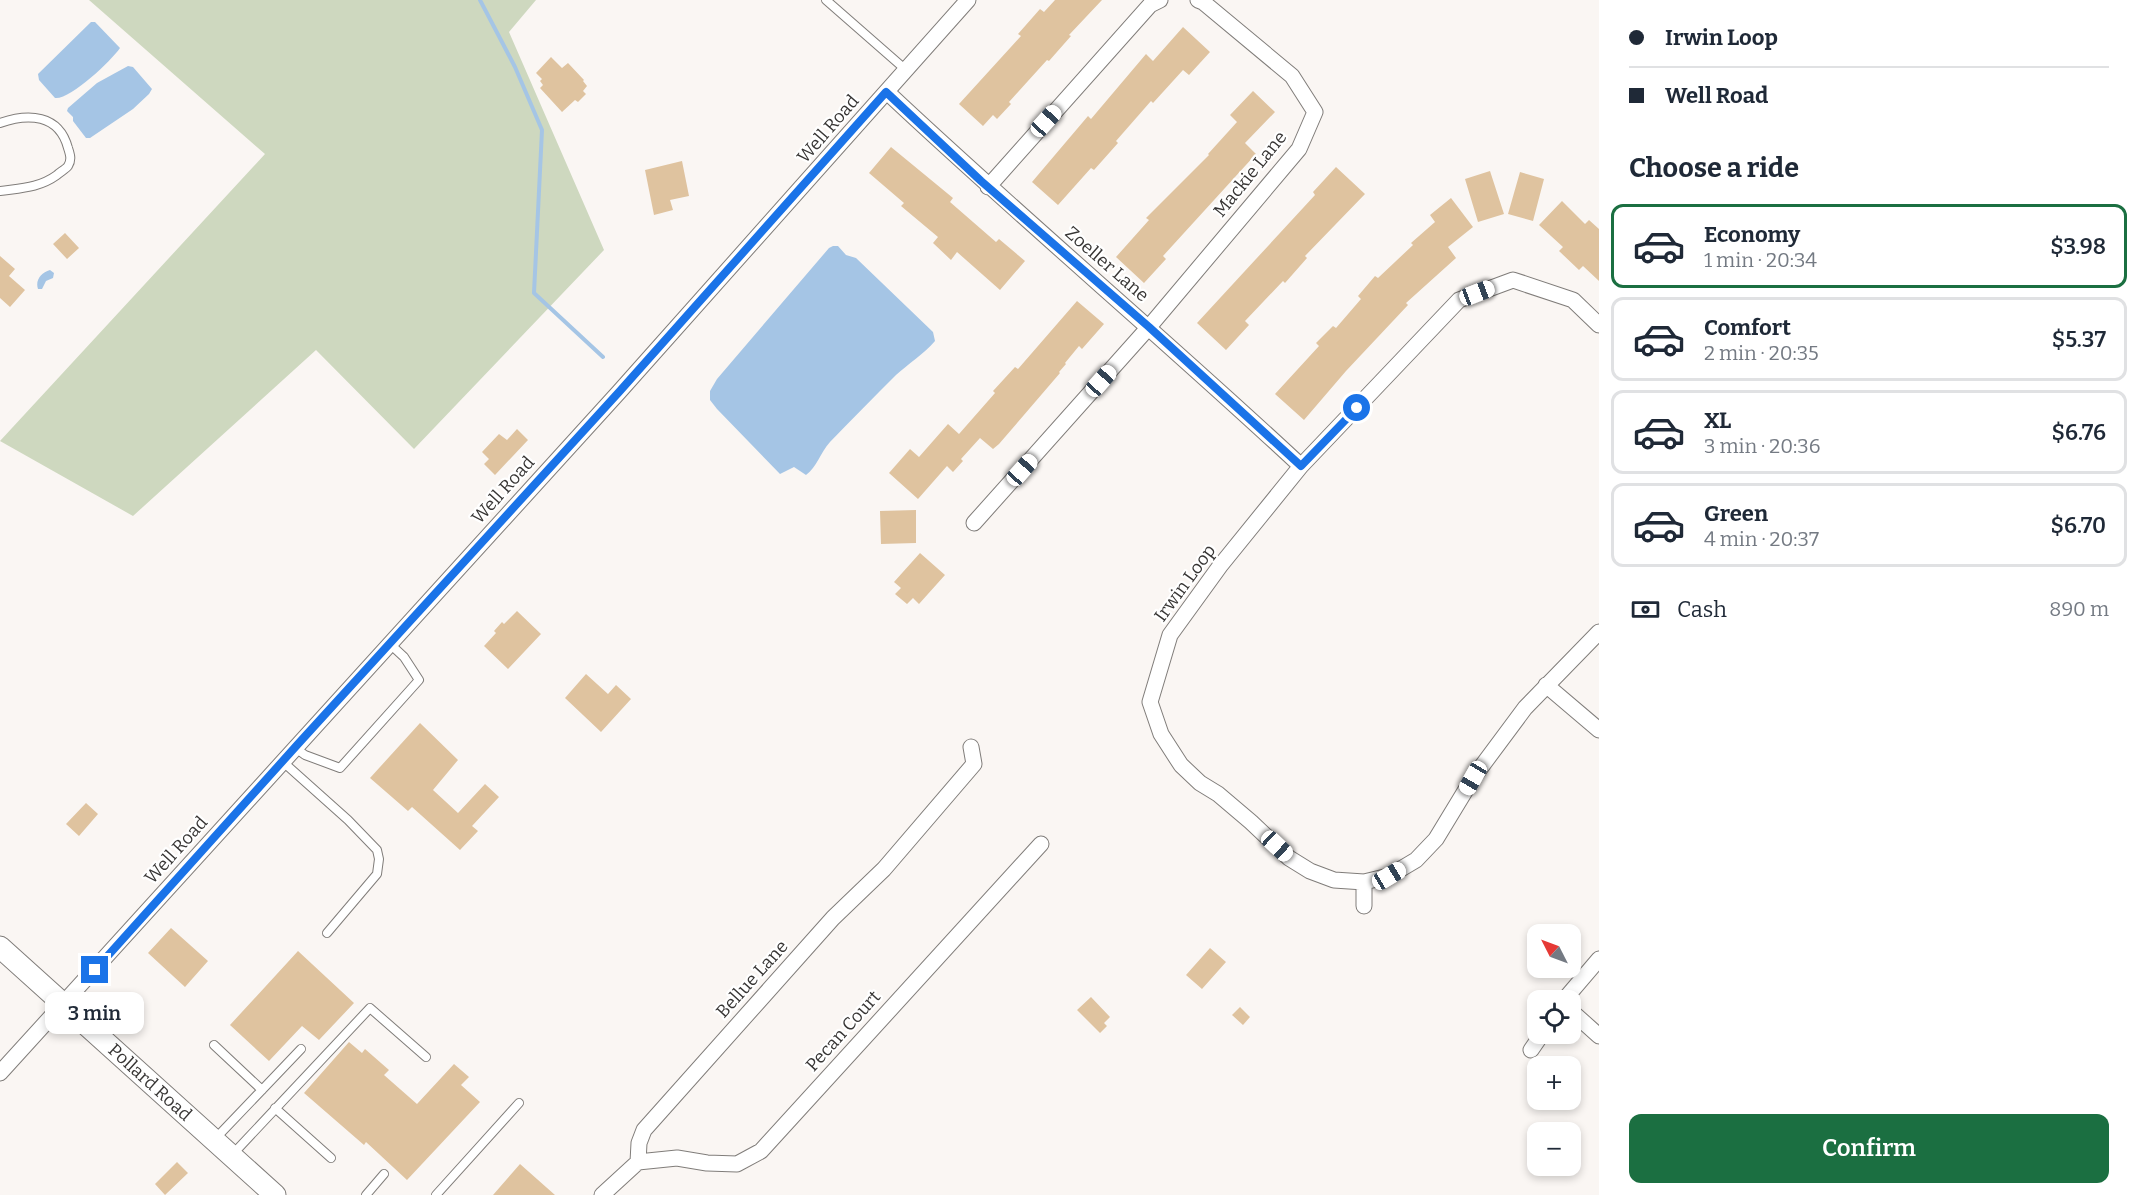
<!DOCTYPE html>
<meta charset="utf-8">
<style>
:root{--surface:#fff;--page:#f2f2f3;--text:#1f2937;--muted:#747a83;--line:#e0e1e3;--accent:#1b6f41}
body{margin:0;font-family:Bitter,serif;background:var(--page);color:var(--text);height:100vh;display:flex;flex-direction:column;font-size:22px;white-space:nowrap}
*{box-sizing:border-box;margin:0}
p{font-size:20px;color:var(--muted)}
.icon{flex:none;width:33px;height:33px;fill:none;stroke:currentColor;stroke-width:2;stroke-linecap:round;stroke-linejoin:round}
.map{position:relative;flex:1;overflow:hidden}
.drawer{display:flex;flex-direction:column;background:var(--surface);width:540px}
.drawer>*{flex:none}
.guide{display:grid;align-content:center;height:132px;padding:0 30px;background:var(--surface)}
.needle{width:39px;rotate:312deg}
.buttons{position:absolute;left:1527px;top:924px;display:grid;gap:12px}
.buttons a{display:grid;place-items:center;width:54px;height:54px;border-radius:12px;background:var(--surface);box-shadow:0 3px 9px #0003;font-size:30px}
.end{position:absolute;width:27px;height:27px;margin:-14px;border:8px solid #1a73e8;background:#fff;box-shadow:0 0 0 3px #fff}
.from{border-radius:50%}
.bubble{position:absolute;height:42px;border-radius:12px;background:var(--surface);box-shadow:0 3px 9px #0003;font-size:20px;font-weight:600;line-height:42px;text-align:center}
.car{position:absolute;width:18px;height:36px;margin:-18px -9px;border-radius:8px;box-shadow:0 0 4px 2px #0007;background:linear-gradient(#fff 24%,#345 0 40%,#fff 0 76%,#345 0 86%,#fff 0)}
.guide b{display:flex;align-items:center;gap:21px;height:57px;font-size:22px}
.guide b+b{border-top:2px solid var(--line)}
.guide i{width:15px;height:15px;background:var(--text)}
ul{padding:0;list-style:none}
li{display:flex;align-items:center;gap:18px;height:84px;margin:0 12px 9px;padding:0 18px;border:3px solid var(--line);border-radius:12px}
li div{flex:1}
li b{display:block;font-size:22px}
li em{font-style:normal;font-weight:600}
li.on{border-color:var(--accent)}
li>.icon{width:54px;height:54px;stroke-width:1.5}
h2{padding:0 30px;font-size:27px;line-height:72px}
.pay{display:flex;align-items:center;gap:15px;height:66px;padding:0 30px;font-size:22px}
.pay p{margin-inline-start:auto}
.action{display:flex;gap:12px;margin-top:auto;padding:12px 30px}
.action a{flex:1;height:69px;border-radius:12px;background:var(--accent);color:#fff;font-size:24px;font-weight:600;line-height:69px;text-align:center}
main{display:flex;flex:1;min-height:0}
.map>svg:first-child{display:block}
.green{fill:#ced8bf}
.water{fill:#a5c5e5}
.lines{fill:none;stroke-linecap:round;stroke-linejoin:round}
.stream{stroke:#a5c5e5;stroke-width:4}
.building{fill:#dfc39f}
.lane-casing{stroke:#807d7a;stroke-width:10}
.street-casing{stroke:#807d7a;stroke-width:17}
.secondary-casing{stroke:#807d7a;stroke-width:23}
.lane{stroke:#fff;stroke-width:8}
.street{stroke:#fff;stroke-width:15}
.secondary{stroke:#fff;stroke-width:21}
.route{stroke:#1a73e8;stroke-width:8}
.labels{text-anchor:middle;stroke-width:4.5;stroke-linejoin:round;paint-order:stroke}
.street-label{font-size:18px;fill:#373534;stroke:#fff}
</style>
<main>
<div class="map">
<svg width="1599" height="1195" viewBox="0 0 1599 1195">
<rect width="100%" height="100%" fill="#faf6f3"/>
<!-- green -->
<path class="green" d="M89,0H536L509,32L604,250L414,449L316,350L133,516L0,441L265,154Z"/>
<!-- water -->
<path class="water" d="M91,22H95L120,48C111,61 70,100 55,98L39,80L38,74Z
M128,66L133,67L152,89L149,94L133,109L90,138H86L73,121V117L67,111L68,108L97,83Z
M833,246H838L846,255L856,258L933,332L935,341C924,354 908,364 896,375C874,397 852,419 830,442C820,453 817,467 806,475L794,467L780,474L717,409L710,400V391L717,379L829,248Z
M50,270L54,273L53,278L46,281L42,289H38C35,280 41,273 50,270Z"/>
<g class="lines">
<!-- stream -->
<path class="stream" d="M480,0L515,67L542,130L534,293L603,357"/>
</g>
<!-- building -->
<path class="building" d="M1055,0H1102L1069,35L1071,36L1049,61L1047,60L1009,102L1011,104L997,119L993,115L983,126L959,104L1021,36L1018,34L1040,9L1044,12Z
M1183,27L1210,52L1189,75L1183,70L1153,103L1151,101L1116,141L1118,143L1094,170L1091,168L1058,205L1032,182L1088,116L1091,119L1146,54L1153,61Z
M551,57L562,68L568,63L584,80L583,81L587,86L583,91L586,94L578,102L575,100L562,112L540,88L543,85L540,81L542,79L536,73Z
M1253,91L1275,112L1245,143L1256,154L1163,256L1166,259L1144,283L1116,257L1149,220L1146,218L1209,155L1208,154L1237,122L1230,115Z
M891,147L953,198L950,202L996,242L999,239L1025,261L1000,290L957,252L951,260L933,243L938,237L901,206L904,203L869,173Z
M682,161L689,196L670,200L673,210L654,215L645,170Z
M1336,167L1365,194L1305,256L1307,258L1285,283L1283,281L1245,321L1249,325L1226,350L1197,323L1315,195L1313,192Z
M1490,171L1504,214L1478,222L1465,179Z
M1520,172L1544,179L1533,221L1508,214Z
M1451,198L1473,227L1448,247L1456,258L1406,303L1408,305L1346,371L1304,420L1275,394L1319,346L1316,343L1333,326L1336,328L1361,299L1358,296L1375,276L1378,278L1413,245L1411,243L1435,222L1430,215Z
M1562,201L1585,224L1589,220L1599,229V281L1583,266L1579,270L1559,251L1563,247L1539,225Z
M65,233L79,248L67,259L53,244Z
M0,256L15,269L9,276L25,290L10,307L0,298Z
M1077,301L1104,324L1082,349L1079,346L1065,363L1066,364L1059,372L1060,373L999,444L993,449L980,438L961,459L963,461L953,472L947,466L918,499L889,473L910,449L919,457L948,424L959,434L995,393L993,391L1015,367L1018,369Z
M517,429L528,440L495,475L484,464L489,459L482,452L499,434L507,440Z
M916,510V543L881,544L880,511Z
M920,553L945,575L919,604L913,598L907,604L895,594L901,588L894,582Z
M517,611L541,634L508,669L484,646L496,633L494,631L502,622L504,624Z
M586,674L608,694L616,685L631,699L601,732L565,698Z
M420,723L458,760L433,790L458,813L485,784L499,797L472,826L478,831L460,850L412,807L408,811L370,778Z
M86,803L98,814L79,836L66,824Z
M171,928L208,961L185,987L148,953Z
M1210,948L1226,962L1202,989L1186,975Z
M298,951L354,1003L319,1040L302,1026L269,1061L230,1025Z
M1091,997L1110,1017L1104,1023L1107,1026L1100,1033L1077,1010Z
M1240,1007L1250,1017L1243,1025L1232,1015Z
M349,1042L362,1053L365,1049L389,1070L384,1075L417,1104L454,1064L469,1077L461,1085L480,1102L407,1180L366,1142L364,1145L304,1093Z
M177,1162L188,1173L165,1195L155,1184Z
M520,1164L555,1195H493Z"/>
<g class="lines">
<!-- lane casing -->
<g class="lane-casing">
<path id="lane" d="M826,0L906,70
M0,123C28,113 59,114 68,148C70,154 72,160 68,166C66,169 60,172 57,175C39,188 21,188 0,191
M294,747L305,755L340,768L419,680L404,657L389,643
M282,761L348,820L377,850L379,859L377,874L327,933
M214,1045L262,1090
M275,1108L331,1158
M215,1139L301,1049
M232,1155L370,1008L426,1057
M366,1195L384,1174
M436,1195L519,1103"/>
</g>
<!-- street casing -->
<g class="street-casing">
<path id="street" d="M887,92C1022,219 1165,339 1301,466
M988,187L1150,5L1160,0
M1599,325L1573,300L1513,280L1459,300L1301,466L1220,566L1170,635L1150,702L1161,734L1181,765L1200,783L1218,794L1251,822L1289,858L1310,871L1334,880L1364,882L1389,876L1416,860L1436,839L1473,778L1525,708L1599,632
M974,523L1149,327L1299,149L1315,112L1292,76L1203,2L1198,0
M1546,685L1599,730
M1364,906V882
M1564,1000L1599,959
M1570,1010L1599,1036
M1531,1050L1542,1034
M0,1073L619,392L968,0
M638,1162L677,1158L707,1163L737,1164L761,1151L1041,844
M602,1195L638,1162L639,1143L644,1130L833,918L884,869L974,764L971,747"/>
</g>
<!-- secondary casing -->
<g class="secondary-casing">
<g id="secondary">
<path id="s1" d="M0,947L275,1195"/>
</g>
</g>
<!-- lane -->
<use href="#lane" class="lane"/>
<!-- street -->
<use href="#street" class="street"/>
<!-- secondary -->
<use href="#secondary" class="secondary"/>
</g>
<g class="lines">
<!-- route -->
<path class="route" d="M95,970L298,744L619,392L886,92L981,181L1149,327L1301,466L1357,408"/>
</g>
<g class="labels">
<!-- street labels -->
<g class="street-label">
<text transform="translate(828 129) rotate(-49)" y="6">Well Road</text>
<text transform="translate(1250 174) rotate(-51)" y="6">Mackie Lane</text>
<text transform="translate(1107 264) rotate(41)" y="6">Zoeller Lane</text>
<text transform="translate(503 490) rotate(-48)" y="6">Well Road</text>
<text transform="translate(1185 583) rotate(-54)" y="6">Irwin Loop</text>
<text transform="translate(176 850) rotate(-48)" y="6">Well Road</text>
<text transform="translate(752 979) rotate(-48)" y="6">Bellue Lane</text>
<text transform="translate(843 1031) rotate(-48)" y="6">Pecan Court</text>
<text dy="6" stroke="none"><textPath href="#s1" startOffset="202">Pollard Road</textPath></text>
</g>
</g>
</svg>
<div class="buttons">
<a><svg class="needle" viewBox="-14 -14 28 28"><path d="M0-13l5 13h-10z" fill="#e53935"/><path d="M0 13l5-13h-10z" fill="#747a83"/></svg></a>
<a><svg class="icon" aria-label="locate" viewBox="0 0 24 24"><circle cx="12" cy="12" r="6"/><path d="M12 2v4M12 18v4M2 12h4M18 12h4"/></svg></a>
<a>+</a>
<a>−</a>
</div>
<i class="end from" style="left:1357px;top:408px"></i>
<i class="end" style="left:95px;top:970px"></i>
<div class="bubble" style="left:45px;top:992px;width:99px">3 min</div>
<i class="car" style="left:1046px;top:121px;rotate:42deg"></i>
<i class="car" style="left:1477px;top:293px;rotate:69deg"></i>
<i class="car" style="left:1101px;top:381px;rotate:42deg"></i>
<i class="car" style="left:1022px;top:470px;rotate:42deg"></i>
<i class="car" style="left:1473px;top:778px;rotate:210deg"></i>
<i class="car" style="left:1277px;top:846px;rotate:133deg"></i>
<i class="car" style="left:1389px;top:876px;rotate:59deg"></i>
</div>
<section class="drawer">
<div class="guide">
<b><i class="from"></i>Irwin Loop</b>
<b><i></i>Well Road</b>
</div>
<h2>Choose a ride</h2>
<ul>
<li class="on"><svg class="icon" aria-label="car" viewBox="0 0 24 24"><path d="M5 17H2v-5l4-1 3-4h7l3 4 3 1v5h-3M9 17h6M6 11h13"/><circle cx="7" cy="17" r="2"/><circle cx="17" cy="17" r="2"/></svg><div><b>Economy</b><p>1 min · 20:34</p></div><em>$3.98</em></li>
<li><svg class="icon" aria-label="car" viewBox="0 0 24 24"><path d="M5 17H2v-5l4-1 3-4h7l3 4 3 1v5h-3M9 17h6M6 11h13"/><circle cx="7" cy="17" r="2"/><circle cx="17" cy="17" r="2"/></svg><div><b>Comfort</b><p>2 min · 20:35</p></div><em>$5.37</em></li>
<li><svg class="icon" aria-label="car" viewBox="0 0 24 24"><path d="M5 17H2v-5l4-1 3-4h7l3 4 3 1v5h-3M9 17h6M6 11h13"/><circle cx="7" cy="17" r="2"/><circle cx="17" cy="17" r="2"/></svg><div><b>XL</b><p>3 min · 20:36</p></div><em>$6.76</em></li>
<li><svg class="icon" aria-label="car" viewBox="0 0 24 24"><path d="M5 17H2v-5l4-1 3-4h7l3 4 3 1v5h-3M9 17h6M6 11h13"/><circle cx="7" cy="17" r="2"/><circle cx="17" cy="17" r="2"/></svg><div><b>Green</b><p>4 min · 20:37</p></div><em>$6.70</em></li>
</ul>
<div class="pay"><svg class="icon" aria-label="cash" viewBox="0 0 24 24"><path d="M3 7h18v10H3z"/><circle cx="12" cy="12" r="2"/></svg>Cash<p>890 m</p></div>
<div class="action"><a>Confirm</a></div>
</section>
</main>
